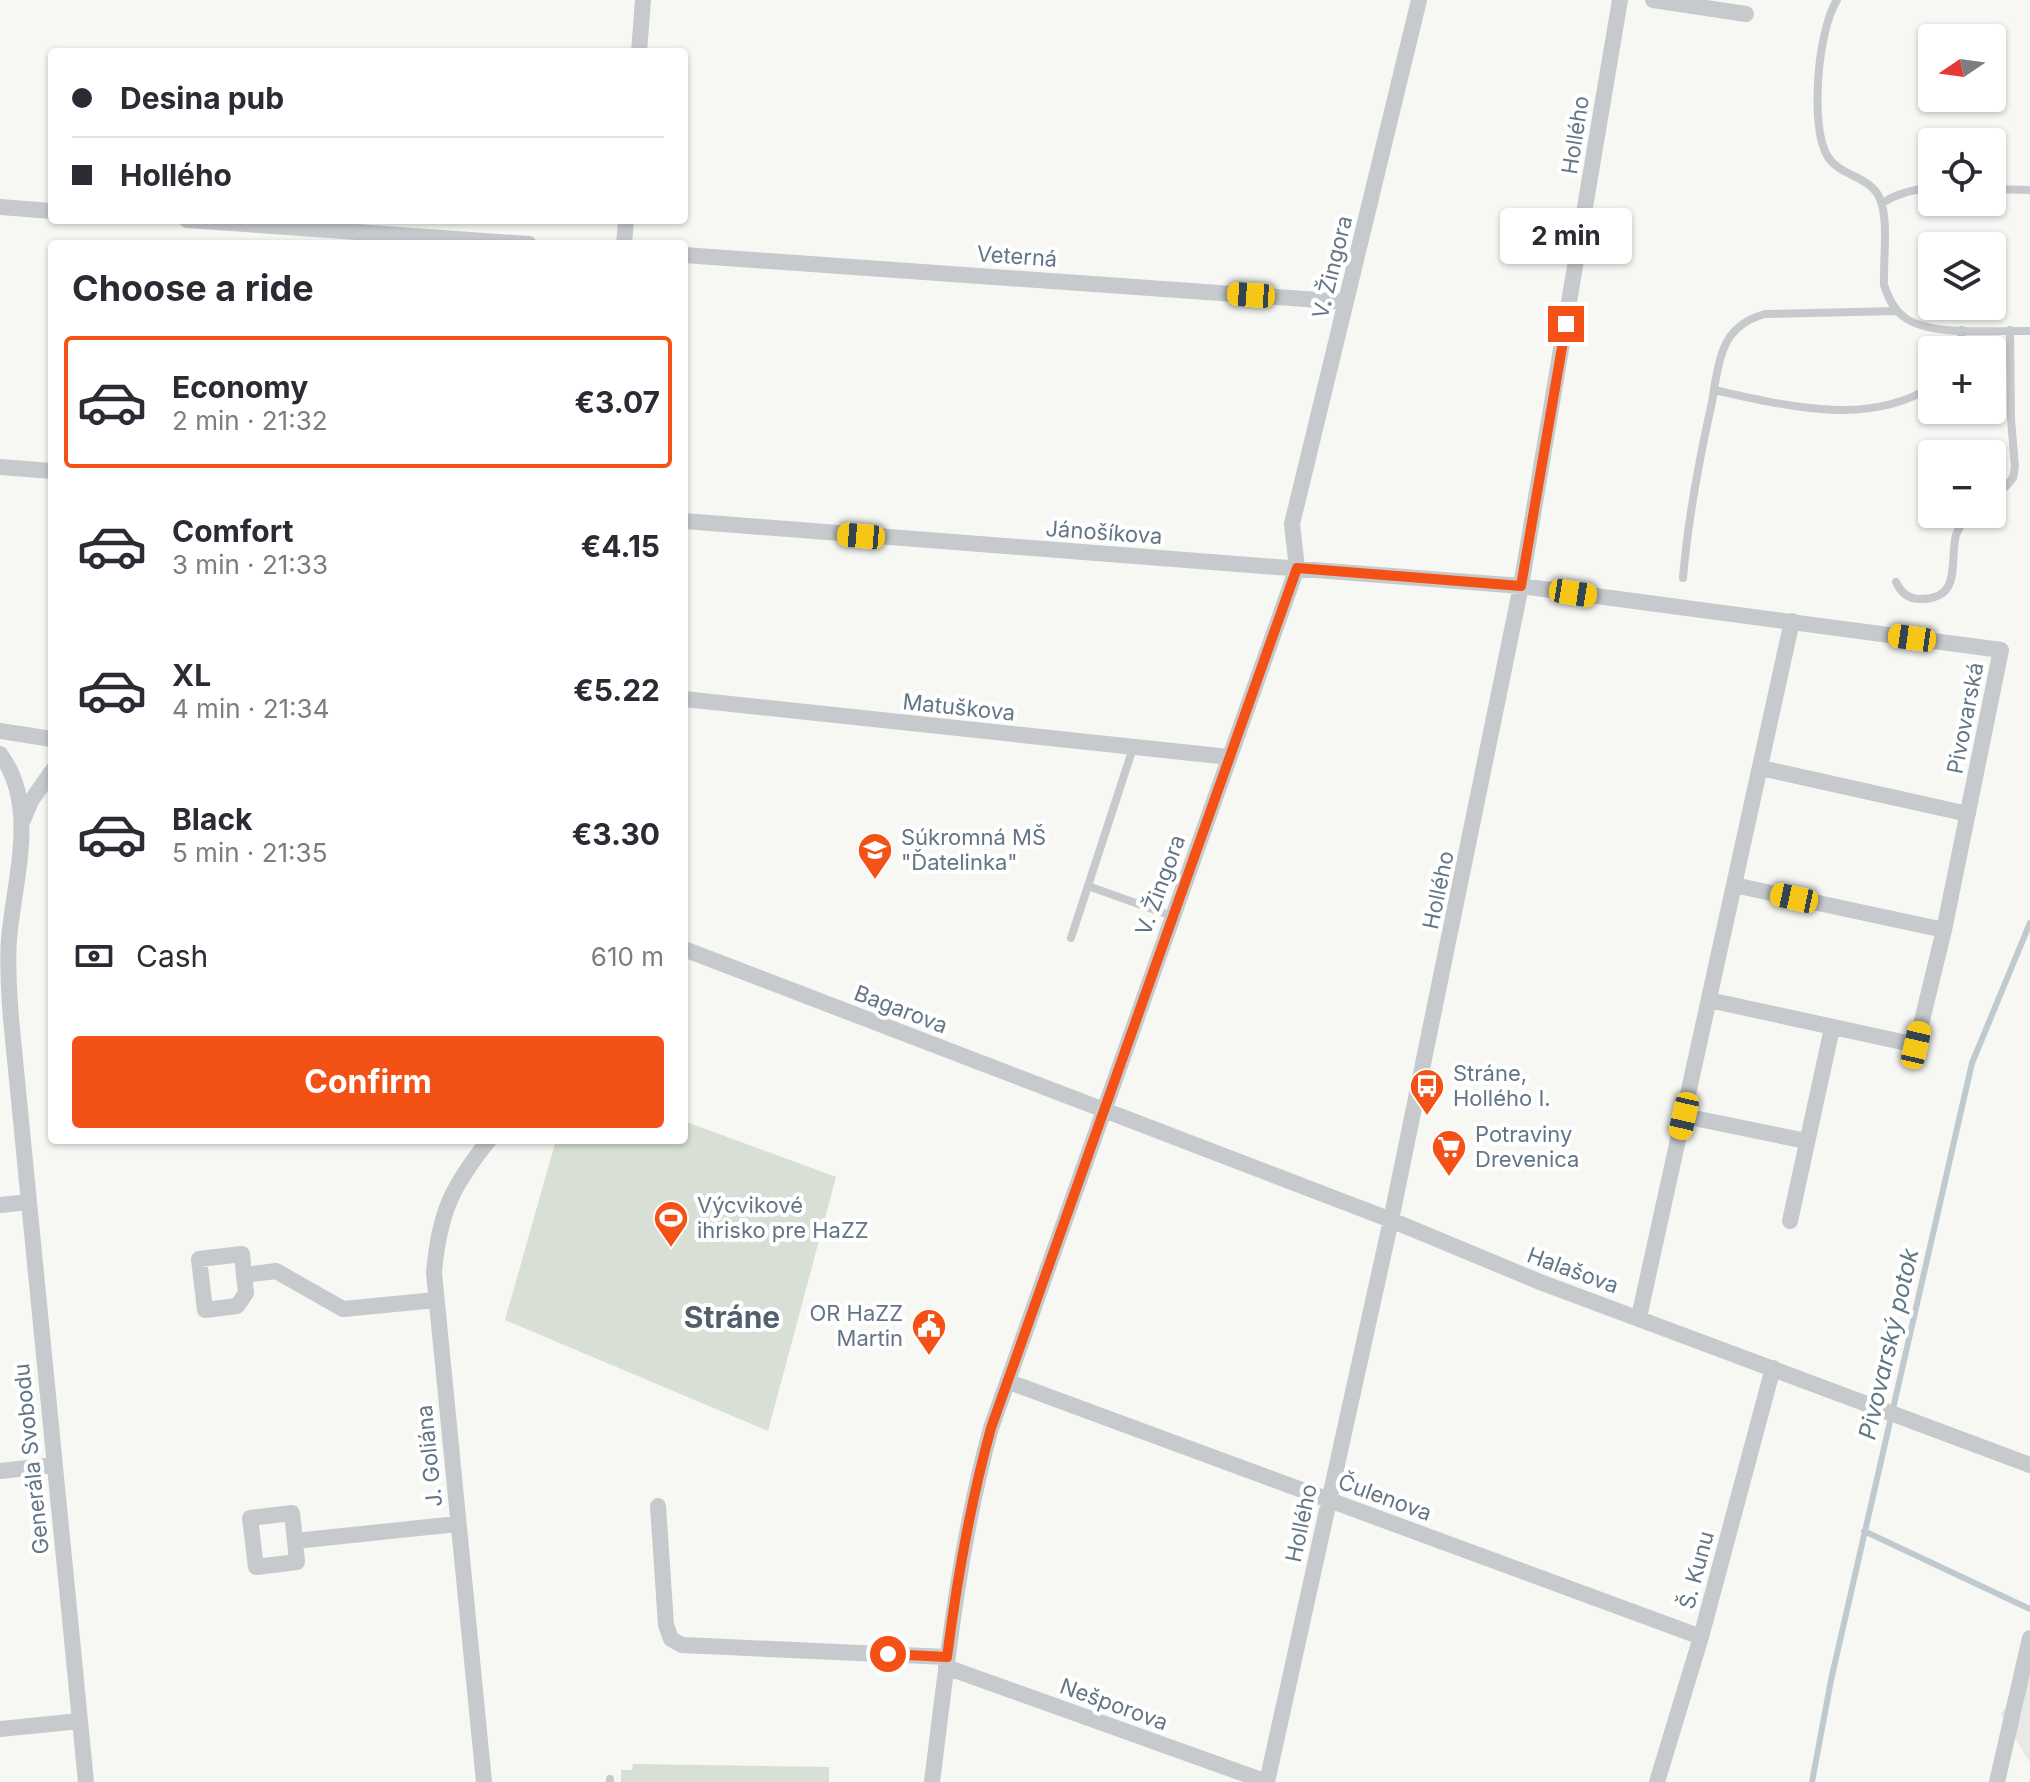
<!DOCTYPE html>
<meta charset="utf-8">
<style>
:root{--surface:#fff;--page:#f7f7f7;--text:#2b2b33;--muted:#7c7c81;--line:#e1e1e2;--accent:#f45117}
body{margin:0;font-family:Inter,sans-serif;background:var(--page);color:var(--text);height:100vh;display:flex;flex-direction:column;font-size:30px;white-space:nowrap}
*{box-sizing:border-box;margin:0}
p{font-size:26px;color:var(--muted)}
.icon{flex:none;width:44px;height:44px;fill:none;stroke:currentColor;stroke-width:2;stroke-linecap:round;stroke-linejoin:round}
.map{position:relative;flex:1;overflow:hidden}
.details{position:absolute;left:48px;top:240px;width:640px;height:904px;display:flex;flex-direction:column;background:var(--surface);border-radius:8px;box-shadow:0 2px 6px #0004}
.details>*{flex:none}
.banner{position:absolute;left:48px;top:48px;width:640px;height:176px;border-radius:8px;box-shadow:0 2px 6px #0004;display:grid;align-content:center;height:176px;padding:0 24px;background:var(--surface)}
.needle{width:52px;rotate:257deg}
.buttons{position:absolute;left:1918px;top:24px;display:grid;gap:16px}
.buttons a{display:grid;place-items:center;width:88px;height:88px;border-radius:8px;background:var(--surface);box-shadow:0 2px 6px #0004;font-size:40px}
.end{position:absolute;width:36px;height:36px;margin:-18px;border:10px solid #f45117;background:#fff;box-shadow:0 0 0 4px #fff}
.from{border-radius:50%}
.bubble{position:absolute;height:56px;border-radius:8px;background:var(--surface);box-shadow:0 2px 6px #0004;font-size:26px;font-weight:700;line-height:56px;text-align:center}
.car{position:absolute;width:24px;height:48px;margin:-24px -12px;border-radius:10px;box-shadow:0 0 6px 2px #0007;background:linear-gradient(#f5c518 24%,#345 0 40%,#f5c518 0 76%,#345 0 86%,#f5c518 0)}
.banner b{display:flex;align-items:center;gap:28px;height:76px;font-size:30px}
.banner b+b{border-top:2px solid var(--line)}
.banner i{width:20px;height:20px;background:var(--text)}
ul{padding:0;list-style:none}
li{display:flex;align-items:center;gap:24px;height:132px;margin:0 16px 12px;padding:0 8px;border:4px solid transparent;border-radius:8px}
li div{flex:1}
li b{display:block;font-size:30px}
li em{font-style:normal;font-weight:700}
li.current{border-color:var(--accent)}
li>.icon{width:72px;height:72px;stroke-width:1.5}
h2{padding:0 24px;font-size:36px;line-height:96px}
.pay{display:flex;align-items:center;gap:20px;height:88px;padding:0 24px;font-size:30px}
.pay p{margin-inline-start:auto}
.action{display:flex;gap:16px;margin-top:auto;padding:16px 24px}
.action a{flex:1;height:92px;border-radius:8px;background:var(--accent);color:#fff;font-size:32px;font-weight:700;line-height:92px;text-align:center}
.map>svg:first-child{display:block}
.built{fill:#e8e9e7}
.green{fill:#d8dfd4}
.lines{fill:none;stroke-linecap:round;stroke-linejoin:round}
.stream{stroke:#bfcad0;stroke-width:6}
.service{stroke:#c6cacd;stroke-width:8}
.minor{stroke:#c6cacd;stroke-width:16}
.route{stroke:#f45117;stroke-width:10}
.labels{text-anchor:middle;stroke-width:8;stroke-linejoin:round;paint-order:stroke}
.street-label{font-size:22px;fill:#637687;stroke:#fff}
.poi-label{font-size:22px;fill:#637687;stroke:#fff;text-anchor:start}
.water-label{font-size:24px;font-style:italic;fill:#5f7883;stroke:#fff}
.district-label{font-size:30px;font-weight:bold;fill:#525f6c;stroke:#fff}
</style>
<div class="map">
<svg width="2030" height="1782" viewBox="0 0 2030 1782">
<rect width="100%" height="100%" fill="#f7f7f3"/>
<!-- built -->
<path class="built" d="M2030,1667V1763L2001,1714Z"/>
<!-- green -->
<path class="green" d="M684,1121L836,1177L768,1431L505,1320L556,1140H684Z
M633,1764L829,1767V1782H621V1770H632Z"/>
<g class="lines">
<!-- stream -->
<path class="stream" d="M1864,1531L2030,1609
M1812,1782L1831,1680L1972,1063L2030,923"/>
<!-- service -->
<path class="service" d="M1837,0C1818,29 1809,128 1828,157C1841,177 1871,176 1880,199C1889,220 1883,261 1884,285C1888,297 1893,309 1904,317C1929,337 1998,330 2030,331
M1992,189L2030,190
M1882,203C1898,193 1913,189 1932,188
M1959,350L1962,330
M1714,390C1783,405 1869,428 1932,386
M1992,497L2006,486L2013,478L2015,467L2011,419L2010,330
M1683,578C1688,519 1699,460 1712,402C1715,385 1717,364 1724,348C1731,330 1747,319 1765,314L1897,311
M1896,582C1901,593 1908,599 1920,599C1963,599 1949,562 1956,535C1959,526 1964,521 1971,514
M1088,886L1172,916
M1071,938L1133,748
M610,1779V1782"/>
<!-- minor -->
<path class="minor" d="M1653,0L1746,14
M639,52L643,0
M0,207L52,211
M187,220L529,244
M624,244L626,220
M684,255L1346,302
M0,467L52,471
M684,521L1521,586L2001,650L1944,930L1916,1045L1709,1000
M684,699L1229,757
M0,731L52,739
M0,754C39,805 14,880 9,939C7,966 9,993 11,1019L86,1782
M1761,768L1968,814
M23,820L31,801L52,771
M1734,885L1944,930
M684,949L1391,1220L1540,1282L2030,1465
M1684,1116L1806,1141
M0,1205L28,1202
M1790,1221L1832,1028
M244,1275L242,1254L199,1259L205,1310L237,1306L246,1293L244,1275L276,1271L343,1309L436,1300
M1639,1317L1792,621
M1009,1382L1701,1637
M0,1471L54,1465
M658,1506L666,1625L671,1639L682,1645L947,1657
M295,1541L292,1513L250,1518L256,1567L297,1562L295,1541L457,1524
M946,1667L1267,1782
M0,1729L80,1721
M484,1782L434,1273C439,1213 452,1186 489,1140
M932,1782C947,1663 959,1544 991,1428L1297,568L1292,524L1419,0
M1267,1782L1391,1220L1521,586L1620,0
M1657,1782L1701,1637L1773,1368
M1997,1782L2030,1638"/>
</g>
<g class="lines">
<!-- route -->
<path class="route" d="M888,1654L947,1657C957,1579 970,1504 991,1428L1297,568L1521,586L1566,324"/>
</g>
<!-- icons -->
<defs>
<g id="school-pin" transform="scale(1.8)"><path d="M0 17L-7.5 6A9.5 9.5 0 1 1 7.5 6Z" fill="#f45117" stroke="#fff"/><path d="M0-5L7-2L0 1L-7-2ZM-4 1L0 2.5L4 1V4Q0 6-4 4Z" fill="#fff"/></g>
<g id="bus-pin" transform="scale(1.8)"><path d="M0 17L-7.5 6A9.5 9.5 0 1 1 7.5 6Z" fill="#f45117" stroke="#fff"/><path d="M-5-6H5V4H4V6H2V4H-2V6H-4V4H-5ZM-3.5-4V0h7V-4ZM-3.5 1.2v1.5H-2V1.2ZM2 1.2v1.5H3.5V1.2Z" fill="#fff"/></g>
<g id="supermarket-pin" transform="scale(1.8)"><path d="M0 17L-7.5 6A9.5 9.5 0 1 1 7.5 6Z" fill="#f45117" stroke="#fff"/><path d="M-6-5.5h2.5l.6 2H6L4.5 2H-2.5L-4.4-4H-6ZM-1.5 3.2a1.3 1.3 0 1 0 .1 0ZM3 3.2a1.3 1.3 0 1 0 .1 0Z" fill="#fff"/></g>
<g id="stadium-pin" transform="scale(1.8)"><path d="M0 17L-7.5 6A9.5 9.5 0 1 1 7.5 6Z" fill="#f45117" stroke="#fff"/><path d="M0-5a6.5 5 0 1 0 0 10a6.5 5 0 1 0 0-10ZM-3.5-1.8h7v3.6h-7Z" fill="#fff"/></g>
<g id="civic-pin" transform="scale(1.8)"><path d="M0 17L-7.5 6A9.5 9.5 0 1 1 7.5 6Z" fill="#f45117" stroke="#fff"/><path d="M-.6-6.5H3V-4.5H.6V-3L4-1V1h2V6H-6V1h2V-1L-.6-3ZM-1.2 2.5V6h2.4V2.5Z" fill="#fff"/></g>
</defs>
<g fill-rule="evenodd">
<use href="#school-pin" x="875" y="850"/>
<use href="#bus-pin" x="1427" y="1086"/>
<use href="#supermarket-pin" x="1449" y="1147"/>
<use href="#stadium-pin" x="671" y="1218"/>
<use href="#civic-pin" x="929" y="1326"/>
</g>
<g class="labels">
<!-- street labels -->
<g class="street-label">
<text transform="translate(1575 135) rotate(-81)" y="8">Hollého</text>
<text transform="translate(1017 256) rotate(4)" y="8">Veterná</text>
<text transform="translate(1332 267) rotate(-76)" y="8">V. Žingora</text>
<text transform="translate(1104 532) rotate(4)" y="8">Jánošíkova</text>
<text transform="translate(959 707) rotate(6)" y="8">Matuškova</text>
<text transform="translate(1965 718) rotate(-79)" y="8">Pivovarská</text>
<text transform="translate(1160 885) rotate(-70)" y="8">V. Žingora</text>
<text transform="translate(1438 890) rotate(-78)" y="8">Hollého</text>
<text transform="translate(901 1009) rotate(21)" y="8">Bagarova</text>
<text transform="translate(1573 1270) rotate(20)" y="8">Halašova</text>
<text transform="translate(429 1456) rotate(-96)" y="8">J. Goliána</text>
<text transform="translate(31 1459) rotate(-96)" y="8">Generála Svobodu</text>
<text transform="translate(1385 1497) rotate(20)" y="8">Čulenova</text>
<text transform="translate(1301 1523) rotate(-78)" y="8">Hollého</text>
<text transform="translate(1696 1570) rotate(-75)" y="8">Š. Kunu</text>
<text transform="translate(1114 1704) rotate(20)" y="8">Nešporova</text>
</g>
<!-- poi labels -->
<g class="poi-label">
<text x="901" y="845">Súkromná MŠ<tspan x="901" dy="25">"Ďatelinka"</tspan></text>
<text x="1453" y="1081">Stráne,<tspan x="1453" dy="25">Hollého I.</tspan></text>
<text x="1475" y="1142">Potraviny<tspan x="1475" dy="25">Drevenica</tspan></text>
<text x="697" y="1213">Výcvikové<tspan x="697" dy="25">ihrisko pre HaZZ</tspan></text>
<text x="903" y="1321" text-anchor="end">OR HaZZ<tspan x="903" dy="25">Martin</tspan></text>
</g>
<!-- water labels -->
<g class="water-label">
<text transform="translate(1889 1344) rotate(-77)" y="8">Pivovarský potok</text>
</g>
<!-- district labels -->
<g class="district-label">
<text x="732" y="1328">Stráne</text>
</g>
</g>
</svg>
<div class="buttons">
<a><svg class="needle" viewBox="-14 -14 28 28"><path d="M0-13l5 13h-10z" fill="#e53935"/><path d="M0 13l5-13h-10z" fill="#7c7c81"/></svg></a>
<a><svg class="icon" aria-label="locate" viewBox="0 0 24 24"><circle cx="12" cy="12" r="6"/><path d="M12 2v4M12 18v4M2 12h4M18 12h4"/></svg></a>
<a><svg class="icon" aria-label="layers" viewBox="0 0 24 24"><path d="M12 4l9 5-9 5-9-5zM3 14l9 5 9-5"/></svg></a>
<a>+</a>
<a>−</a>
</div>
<i class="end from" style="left:888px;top:1654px"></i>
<i class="end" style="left:1566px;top:324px"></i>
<div class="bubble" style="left:1500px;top:208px;width:132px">2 min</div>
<i class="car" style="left:1251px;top:295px;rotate:274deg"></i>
<i class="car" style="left:861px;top:536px;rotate:275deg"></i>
<i class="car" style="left:1573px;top:593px;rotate:99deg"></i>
<i class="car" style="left:1912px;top:638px;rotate:278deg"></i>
<i class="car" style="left:1794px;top:898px;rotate:282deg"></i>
<i class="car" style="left:1916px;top:1045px;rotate:13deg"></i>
<i class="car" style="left:1684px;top:1116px;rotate:193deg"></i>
<div class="banner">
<b><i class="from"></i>Desina pub</b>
<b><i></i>Hollého</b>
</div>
<section class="details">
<h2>Choose a ride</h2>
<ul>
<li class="current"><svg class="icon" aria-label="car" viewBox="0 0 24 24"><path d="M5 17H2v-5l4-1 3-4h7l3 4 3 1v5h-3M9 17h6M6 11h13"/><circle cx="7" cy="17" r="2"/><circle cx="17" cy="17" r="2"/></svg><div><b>Economy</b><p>2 min · 21:32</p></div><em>€3.07</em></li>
<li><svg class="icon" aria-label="car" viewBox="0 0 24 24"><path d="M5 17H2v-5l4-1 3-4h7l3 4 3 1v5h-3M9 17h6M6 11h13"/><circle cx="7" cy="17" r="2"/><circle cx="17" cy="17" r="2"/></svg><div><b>Comfort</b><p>3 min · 21:33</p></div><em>€4.15</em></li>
<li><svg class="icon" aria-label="car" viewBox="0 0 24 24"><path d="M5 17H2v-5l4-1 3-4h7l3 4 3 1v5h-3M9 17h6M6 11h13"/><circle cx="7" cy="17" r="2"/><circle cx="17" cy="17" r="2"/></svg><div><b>XL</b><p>4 min · 21:34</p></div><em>€5.22</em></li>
<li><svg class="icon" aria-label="car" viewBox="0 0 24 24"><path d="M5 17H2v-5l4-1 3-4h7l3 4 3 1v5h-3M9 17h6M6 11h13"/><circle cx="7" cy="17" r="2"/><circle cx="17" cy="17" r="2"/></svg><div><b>Black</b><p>5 min · 21:35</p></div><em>€3.30</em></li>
</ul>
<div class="pay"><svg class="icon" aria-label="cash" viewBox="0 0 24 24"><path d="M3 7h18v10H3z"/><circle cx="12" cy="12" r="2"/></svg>Cash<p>610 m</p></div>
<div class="action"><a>Confirm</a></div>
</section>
</div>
